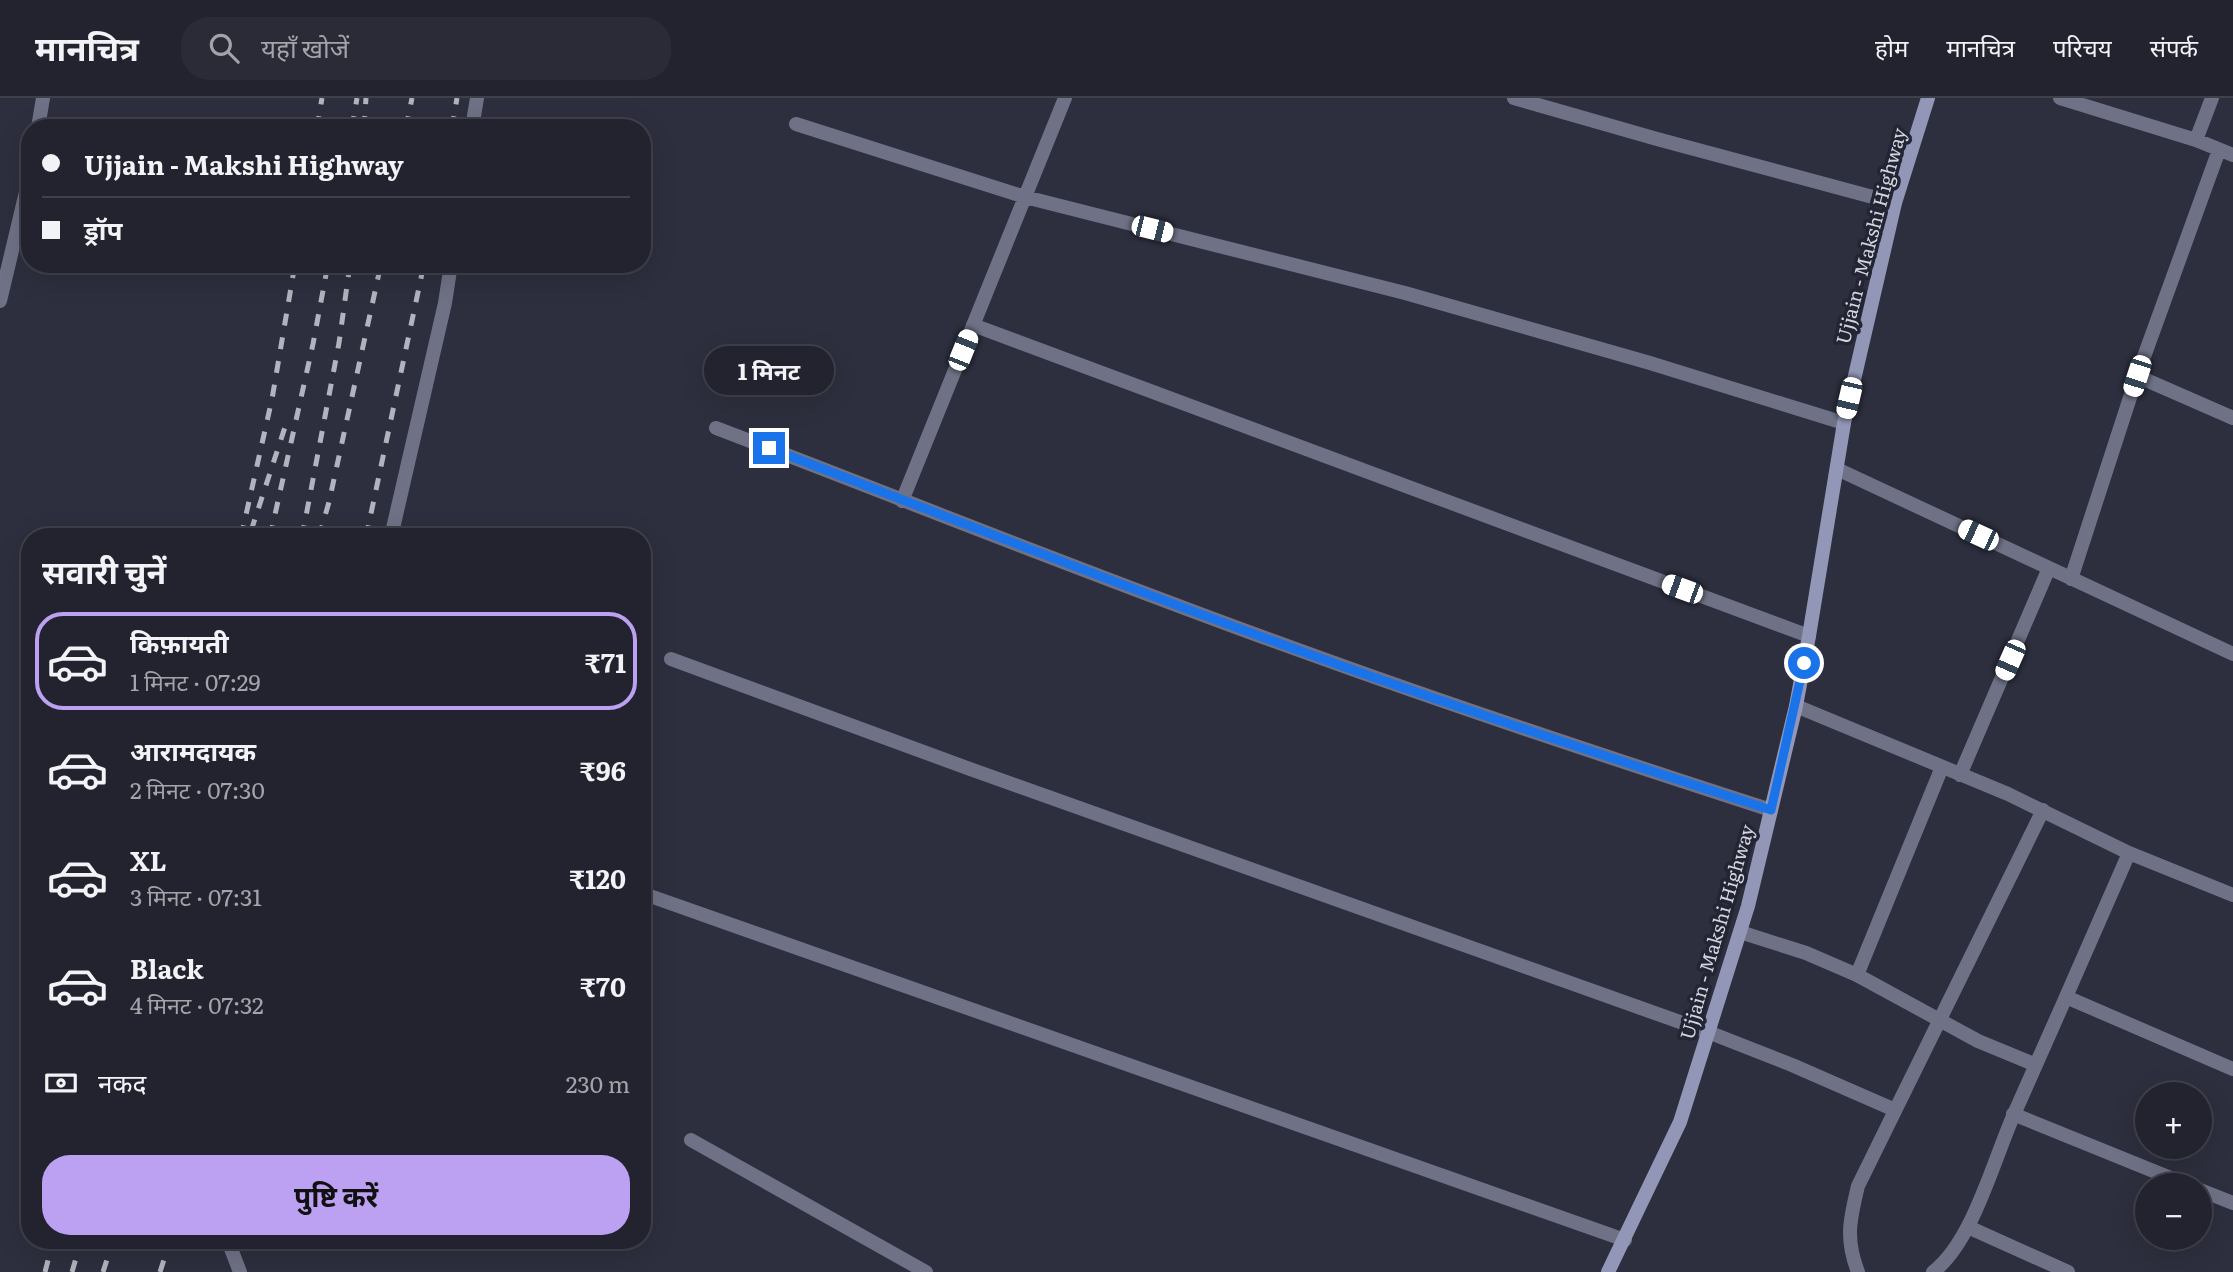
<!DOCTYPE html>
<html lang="hi">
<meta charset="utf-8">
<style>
:root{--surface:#22232e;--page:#2a2b36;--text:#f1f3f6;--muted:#a2a4aa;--line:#3f404a;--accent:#bca0f2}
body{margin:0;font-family:Literata,"Noto Sans Devanagari",serif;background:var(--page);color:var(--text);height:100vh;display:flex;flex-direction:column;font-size:26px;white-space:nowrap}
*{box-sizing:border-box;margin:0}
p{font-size:23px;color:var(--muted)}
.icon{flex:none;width:38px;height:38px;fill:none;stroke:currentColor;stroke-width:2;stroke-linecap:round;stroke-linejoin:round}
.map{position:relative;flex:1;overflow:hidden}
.side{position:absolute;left:21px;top:430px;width:630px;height:721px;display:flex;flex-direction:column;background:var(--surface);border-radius:28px;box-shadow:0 7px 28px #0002,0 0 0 2px var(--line)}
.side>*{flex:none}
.hud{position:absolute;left:21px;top:21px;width:630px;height:154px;border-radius:28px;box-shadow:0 7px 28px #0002,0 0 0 2px var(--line);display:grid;align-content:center;height:154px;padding:0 21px;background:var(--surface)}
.controls{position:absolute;left:2135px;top:984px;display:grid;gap:14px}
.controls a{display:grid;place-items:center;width:77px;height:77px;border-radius:50%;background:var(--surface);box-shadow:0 7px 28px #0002,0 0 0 2px var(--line);font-size:35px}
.end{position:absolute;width:32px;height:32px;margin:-16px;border:9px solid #1a73e8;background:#fff;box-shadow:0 0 0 4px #fff}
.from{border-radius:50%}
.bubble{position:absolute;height:49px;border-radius:24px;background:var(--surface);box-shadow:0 7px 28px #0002,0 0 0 2px var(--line);font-size:23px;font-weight:700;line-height:49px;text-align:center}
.car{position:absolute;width:21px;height:42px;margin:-21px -10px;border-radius:9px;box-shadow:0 0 5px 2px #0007;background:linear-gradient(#fff 24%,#345 0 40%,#fff 0 76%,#345 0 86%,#fff 0)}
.hud b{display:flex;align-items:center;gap:24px;height:66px;font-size:26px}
.hud b+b{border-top:2px solid var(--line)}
.hud i{width:18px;height:18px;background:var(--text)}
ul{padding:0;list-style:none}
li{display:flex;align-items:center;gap:21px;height:98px;margin:0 14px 10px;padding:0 7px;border:4px solid transparent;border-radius:28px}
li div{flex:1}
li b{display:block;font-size:26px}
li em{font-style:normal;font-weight:700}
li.selected{border-color:var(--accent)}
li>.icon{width:63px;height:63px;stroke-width:1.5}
h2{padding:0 21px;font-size:32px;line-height:84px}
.pay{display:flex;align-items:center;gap:18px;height:77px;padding:0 21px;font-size:26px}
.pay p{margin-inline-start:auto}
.cta{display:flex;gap:14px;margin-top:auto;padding:14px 21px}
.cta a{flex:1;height:80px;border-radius:28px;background:var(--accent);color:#111;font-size:28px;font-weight:700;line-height:80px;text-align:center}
header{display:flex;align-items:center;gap:42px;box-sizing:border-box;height:98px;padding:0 35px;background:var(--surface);border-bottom:2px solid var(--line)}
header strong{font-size:33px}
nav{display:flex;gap:38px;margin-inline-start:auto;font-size:24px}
.search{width:490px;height:63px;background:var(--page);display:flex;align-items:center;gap:18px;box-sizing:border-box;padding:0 24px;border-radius:28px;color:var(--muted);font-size:26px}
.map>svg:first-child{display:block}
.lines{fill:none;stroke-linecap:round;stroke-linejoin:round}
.lane{stroke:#6f7286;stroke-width:14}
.street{stroke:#6f7286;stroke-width:14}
.secondary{stroke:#9297b7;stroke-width:14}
.rail{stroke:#b1b3be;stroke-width:5;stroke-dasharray:12 12;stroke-linecap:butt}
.route{stroke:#1a73e8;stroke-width:9}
.labels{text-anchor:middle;stroke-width:7;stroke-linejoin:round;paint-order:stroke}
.street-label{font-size:19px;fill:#d3d5df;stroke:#232534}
</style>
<header>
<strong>मानचित्र</strong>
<div class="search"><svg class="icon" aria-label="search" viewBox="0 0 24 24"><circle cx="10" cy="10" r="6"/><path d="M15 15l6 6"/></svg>यहाँ खोजें</div>
<nav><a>होम</a><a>मानचित्र</a><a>परिचय</a><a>संपर्क</a></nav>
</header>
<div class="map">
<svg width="2233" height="1174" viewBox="0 0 2233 1174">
<rect width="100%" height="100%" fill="#2d2f3e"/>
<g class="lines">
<!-- lane -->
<path class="lane" d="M472,30L477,0
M391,439L445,205L451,166
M228,1143L240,1174"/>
<!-- street -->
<path class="street" d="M1514,0L1657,41L1895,105
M2060,0L2196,42L2233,57
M796,26L1025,99L1405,195L1650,265L1844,325
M38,30L43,0
M2196,42L2212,0
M0,203L30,77
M973,227L1809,538
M2137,278L2233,320
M716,330C913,405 1108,484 1307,555C1461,611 1616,662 1771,712
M1837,371L2233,556
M902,403L1065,0
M2071,481L2137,278L2219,52
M671,561L970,671L1708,934L1792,967L1895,1012
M1796,608L2008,696L2129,755L2233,797
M1960,677L2049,470
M650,798L1625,1142
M1740,834L1806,855L1857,877L1978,943L2036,967
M1857,877L1942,669
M2066,899L2233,971
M2013,1016L2188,1087
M691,1042L926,1174
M2200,1092L2233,1105
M1968,1129L2068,1174
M1858,1174C1845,1141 1850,1121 1858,1088L2043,712
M1933,1174C1973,1144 1994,1060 2015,1014C2053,928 2092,841 2129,755"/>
<!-- secondary -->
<path class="secondary" d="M1608,1174L1680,1024L1748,808L1796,608L1809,538L1844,325L1895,105L1928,0"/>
<!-- rail -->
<path class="rail" d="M317,30L322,0
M352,30L357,0
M364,30L366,0
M406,30L412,0
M452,30L457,0
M251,433L286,326
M241,439L272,301L295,166
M270,439L313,246L328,166
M302,439L339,245L350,166
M319,439L329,404L381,166
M366,439L424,166
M45,1174L53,1143
M72,1174L81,1143
M103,1174L113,1143
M160,1174L170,1143"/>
</g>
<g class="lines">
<!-- route -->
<path class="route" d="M769,350C940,416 1111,484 1284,547C1445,606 1608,659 1771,712L1804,565"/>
</g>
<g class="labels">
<!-- street labels -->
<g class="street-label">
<text transform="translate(1871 138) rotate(-75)" y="7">Ujjain - Makshi Highway</text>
<text transform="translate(1717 834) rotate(-74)" y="7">Ujjain - Makshi Highway</text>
</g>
</g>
</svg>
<div class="controls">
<a>+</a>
<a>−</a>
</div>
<i class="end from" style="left:1804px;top:565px"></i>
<i class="end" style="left:769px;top:350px"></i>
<div class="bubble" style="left:704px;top:248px;width:130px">1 मिनट</div>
<i class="car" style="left:1152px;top:131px;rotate:104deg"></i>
<i class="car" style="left:963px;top:252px;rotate:22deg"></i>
<i class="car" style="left:2137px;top:278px;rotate:198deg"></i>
<i class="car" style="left:1849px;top:300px;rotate:193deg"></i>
<i class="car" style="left:1978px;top:437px;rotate:295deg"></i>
<i class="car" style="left:1682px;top:491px;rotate:290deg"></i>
<i class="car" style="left:2010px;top:562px;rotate:204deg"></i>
<div class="hud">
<b><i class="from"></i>Ujjain - Makshi Highway</b>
<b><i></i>ड्रॉप</b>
</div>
<section class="side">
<h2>सवारी चुनें</h2>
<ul>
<li class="selected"><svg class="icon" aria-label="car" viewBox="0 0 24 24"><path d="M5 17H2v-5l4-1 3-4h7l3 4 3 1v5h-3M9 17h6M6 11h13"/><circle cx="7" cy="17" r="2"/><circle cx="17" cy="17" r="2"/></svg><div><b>किफ़ायती</b><p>1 मिनट · 07:29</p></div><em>₹71</em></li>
<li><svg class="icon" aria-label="car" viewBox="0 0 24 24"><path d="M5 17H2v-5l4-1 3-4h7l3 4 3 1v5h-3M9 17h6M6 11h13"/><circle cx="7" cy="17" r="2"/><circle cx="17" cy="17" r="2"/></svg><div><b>आरामदायक</b><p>2 मिनट · 07:30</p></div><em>₹96</em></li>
<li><svg class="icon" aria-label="car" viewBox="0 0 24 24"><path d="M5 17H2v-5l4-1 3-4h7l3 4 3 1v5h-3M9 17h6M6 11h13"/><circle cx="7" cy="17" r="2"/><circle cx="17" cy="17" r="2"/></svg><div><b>XL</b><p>3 मिनट · 07:31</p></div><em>₹120</em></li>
<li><svg class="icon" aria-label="car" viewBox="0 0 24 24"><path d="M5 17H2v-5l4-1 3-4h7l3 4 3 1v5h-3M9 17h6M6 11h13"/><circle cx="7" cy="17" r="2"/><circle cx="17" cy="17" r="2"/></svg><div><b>Black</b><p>4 मिनट · 07:32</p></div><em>₹70</em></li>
</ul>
<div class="pay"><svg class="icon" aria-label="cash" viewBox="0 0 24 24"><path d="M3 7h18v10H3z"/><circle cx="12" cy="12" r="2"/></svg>नकद<p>230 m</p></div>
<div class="cta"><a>पुष्टि करें</a></div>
</section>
</div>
